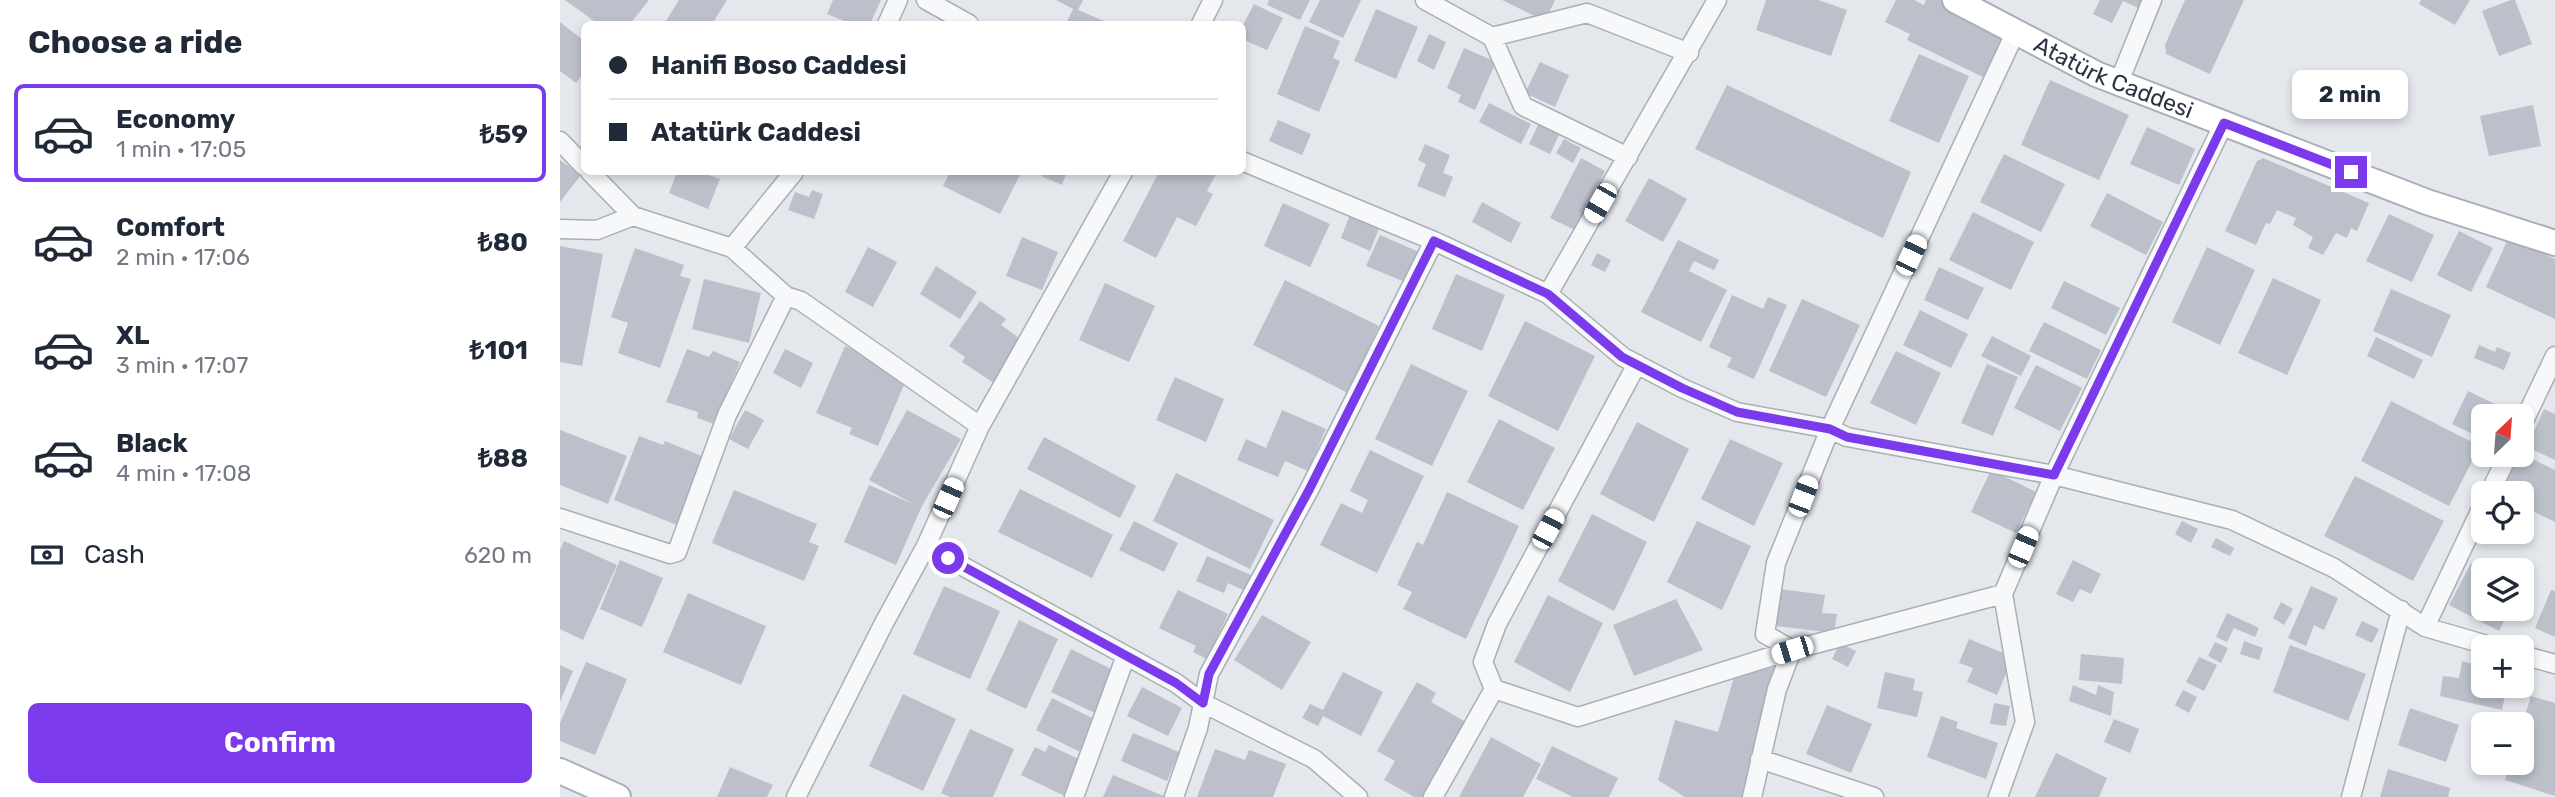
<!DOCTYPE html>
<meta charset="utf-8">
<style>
:root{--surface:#fff;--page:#f6f6f7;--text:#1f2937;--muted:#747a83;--line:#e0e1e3;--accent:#7c3aed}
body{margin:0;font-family:Rubik,sans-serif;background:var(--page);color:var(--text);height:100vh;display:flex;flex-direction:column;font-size:26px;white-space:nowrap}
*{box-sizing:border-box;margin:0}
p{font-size:23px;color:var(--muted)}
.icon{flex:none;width:38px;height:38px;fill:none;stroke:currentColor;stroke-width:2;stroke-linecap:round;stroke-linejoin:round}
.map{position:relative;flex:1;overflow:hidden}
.sheet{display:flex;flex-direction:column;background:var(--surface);width:560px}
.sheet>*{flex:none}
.banner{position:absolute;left:21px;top:21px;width:665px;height:154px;border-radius:10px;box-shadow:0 4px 10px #0003;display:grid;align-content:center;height:154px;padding:0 28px;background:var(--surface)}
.needle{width:46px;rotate:25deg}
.buttons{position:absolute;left:1911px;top:404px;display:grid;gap:14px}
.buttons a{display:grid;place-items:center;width:63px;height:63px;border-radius:10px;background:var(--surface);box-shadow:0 4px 10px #0003;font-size:35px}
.end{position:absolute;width:32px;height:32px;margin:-16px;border:9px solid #7c3aed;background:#fff;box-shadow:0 0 0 4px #fff}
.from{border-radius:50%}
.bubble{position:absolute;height:49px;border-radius:10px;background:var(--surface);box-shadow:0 4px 10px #0003;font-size:23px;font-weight:700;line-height:49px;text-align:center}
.car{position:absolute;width:21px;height:42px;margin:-21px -10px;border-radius:9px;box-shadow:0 0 5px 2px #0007;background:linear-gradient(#fff 24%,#345 0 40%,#fff 0 76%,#345 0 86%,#fff 0)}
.banner b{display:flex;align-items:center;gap:24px;height:66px;font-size:26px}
.banner b+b{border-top:2px solid var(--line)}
.banner i{width:18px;height:18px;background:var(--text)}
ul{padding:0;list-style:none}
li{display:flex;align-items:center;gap:21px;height:98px;margin:0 14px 10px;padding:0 14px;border:4px solid transparent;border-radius:10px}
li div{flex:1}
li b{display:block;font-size:26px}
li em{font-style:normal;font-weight:700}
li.on{border-color:var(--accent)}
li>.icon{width:63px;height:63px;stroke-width:1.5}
h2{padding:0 28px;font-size:32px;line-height:84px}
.pay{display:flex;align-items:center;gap:18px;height:77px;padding:0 28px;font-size:26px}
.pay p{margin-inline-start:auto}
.action{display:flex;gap:14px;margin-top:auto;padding:14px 28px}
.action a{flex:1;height:80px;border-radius:10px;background:var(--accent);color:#fff;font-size:28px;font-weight:700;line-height:80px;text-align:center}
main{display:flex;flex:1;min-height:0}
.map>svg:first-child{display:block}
.building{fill:#bbc0ca}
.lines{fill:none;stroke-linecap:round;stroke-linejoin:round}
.street-casing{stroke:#a9aeb7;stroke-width:21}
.secondary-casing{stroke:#a9aeb7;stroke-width:28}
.street{stroke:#f7f8fa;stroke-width:18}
.secondary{stroke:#fff;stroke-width:24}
.route{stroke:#7c3aed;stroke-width:9}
.labels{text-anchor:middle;stroke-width:5;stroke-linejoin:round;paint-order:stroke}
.street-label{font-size:23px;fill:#2b3445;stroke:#f4f6f9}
</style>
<main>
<section class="sheet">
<h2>Choose a ride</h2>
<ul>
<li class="on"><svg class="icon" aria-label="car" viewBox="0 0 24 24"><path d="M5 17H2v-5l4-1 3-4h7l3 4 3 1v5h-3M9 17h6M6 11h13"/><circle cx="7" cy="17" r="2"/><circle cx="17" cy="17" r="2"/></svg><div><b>Economy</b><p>1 min · 17:05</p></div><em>₺59</em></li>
<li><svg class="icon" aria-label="car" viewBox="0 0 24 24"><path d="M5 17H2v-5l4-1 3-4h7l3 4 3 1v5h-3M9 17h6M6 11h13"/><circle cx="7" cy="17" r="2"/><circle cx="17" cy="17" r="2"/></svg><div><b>Comfort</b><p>2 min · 17:06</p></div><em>₺80</em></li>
<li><svg class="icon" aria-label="car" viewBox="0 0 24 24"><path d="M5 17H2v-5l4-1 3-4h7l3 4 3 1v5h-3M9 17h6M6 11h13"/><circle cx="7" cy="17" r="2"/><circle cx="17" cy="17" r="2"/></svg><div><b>XL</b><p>3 min · 17:07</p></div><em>₺101</em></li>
<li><svg class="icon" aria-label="car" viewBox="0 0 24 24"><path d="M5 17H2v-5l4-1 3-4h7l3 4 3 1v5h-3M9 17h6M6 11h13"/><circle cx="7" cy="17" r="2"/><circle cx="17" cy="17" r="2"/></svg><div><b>Black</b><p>4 min · 17:08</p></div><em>₺88</em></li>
</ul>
<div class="pay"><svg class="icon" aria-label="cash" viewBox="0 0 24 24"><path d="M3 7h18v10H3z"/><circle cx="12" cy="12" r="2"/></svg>Cash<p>620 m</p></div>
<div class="action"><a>Confirm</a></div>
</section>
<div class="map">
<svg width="1995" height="797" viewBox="0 0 1995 797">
<rect width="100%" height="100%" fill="#e4e7ec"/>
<!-- building -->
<path class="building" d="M5,0H89L70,24H38Z
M119,0H167L152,24H104Z
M273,0H321L310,24H292L267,14Z
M496,0H523L518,10L551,24H506L513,9Z
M709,0H750L740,20L707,5Z
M760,0H801L783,38L749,22Z
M942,0H995L985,21Z
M1206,0H1258L1287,10L1271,56L1196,30Z
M1336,0H1354L1364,5L1366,0H1380L1449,33L1427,79L1347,40L1350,34L1325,22Z
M1540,0H1587L1583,10L1563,1L1552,23L1533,14Z
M1625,0H1684L1650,74L1606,54L1605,45Z
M1861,0H1910L1895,25L1859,4Z
M1951,0H1955L1972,44L1939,56L1922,11Z
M694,4L723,18L707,50L682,39V27Z
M816,9L858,27L836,79L794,61Z
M0,22L24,41V73L16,83L0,71Z
M745,26L780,41L773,58L780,61L759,112L717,94Z
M869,34L886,42L874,70L857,61Z
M904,48L936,62L915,110L898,102L901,95L887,88Z
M1359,54L1409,76L1379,143L1329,121Z
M980,62L1009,75L995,107L965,93Z
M1490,80L1569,115L1539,180L1461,145Z
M1167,85L1351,172L1323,238L1135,149Z
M929,103L971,124L961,144L919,122Z
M1973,105L1981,146L1929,156L1920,116Z
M718,120L751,134L742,155L709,141Z
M979,123L1000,133L990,154L969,144Z
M1587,127L1635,149L1619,185L1570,164Z
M1004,139L1021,148L1013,163L996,153Z
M865,144L890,155L883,173L893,177L885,197L857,186L866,164L858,160Z
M1444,154L1505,184L1481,232L1420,202Z
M1021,158L1045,171L1015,230L990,218Z
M1703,158L1809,203L1797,231L1791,228L1787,238L1776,233L1763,255L1748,248L1753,237L1733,225L1736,218L1717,210L1710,224L1706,223L1696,245L1665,231L1697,161Z
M0,160L21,175L0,202Z
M117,172H140L160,179L148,209L109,193Z
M390,172H454L460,175L440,214L383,186Z
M483,172H507L502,185L481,176Z
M599,172H657L647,191L653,194L636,226L617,217L596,258L563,241Z
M1089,178L1127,199L1103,242L1065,221Z
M252,190L263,194L254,219L228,210L235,192L249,197Z
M1547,193L1603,222L1586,255L1530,226Z
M922,202L961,223L951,243L912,222Z
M723,203L770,224L750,267L704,246Z
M791,212L821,224L810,251L781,238Z
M1413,212L1474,242L1451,290L1389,260Z
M1829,214L1874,235L1852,282L1806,261Z
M1899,231L1933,248L1911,292L1877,275Z
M820,235L859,252L845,282L806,266Z
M462,237L498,252L482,290L446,276Z
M1949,237L1995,259V319L1926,287Z
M1118,240L1159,260L1154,270L1134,261L1129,271L1167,290L1141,342L1081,312Z
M0,246L43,254L22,366L0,362Z
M308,247L337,262L313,307L285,292Z
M1647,247L1695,270L1660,345L1612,322Z
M75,248L124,265L120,276L131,279L100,368L58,353L68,323L51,317Z
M1037,253L1051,260L1045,272L1031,265Z
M376,266L417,292L400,319L360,294Z
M1379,267L1424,288L1408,320L1364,300Z
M896,274L945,295L922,351L872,329Z
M1713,278L1761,300L1727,375L1678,353Z
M144,279L201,293L189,343L132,329Z
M725,280L819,326L788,393L693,345Z
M1504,281L1560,308L1546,335L1491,308Z
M545,283L595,306L569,362L519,340Z
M1831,289L1891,315L1872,357L1813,331Z
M1172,295L1203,309L1208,297L1227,305L1194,379L1167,367L1172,358L1149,347Z
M1242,299L1300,325L1266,397L1209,371Z
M420,301L446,319L441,325L463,341L434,383L402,362L405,357L389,346Z
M1360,310L1408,334L1391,368L1343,345Z
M965,321L1035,356L998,431L928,396Z
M1484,322L1541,350L1527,379L1469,351Z
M1432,336L1471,356L1461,376L1421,356Z
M1816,337L1863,360L1854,379L1807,356Z
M1919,345L1935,352L1937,347L1951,353L1944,370L1914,358Z
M285,346L349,373L318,446L289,434L292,428L256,413Z
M127,349L149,357L153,351L180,362L154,424L137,418L138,412L106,402Z
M225,349L253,363L241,388L213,373Z
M1336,351L1381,373L1356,425L1310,403Z
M851,364L908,391L872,466L815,439Z
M1427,364L1458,377L1433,436L1401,423Z
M1476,365L1522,388L1500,431L1454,408Z
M615,377L664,399L646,442L596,420Z
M1908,391L1947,410L1943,416H1923V439L1892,424Z
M1831,401L1920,446L1889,506L1801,461Z
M1984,409L1995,414V460L1967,447Z
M185,410L204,420L188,449L169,439Z
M347,410L401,439L361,508L336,565L284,542L309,485L353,504L309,480Z
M722,410L766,429L748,471L725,461L718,477L677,460L686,439L706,448Z
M939,419L995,448L963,510L907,482Z
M1077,422L1129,449L1094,522L1040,494Z
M0,430L67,456L48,504L0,485Z
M79,436L103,445L105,441L144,457L117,525L54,500Z
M484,437L576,486L560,518L467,469Z
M1170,439L1223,463L1194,526L1141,499Z
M810,450L864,476L817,573L760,545L781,503L802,513L808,500L790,491Z
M1962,454L1995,470V522L1962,506V494H1940L1958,455Z
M1431,470L1476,492L1456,533L1411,512Z
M616,473L714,520L690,569L593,521Z
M1795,476L1884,521L1853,581L1764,536Z
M460,489L553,535L532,578L438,532Z
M174,490L257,524L249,542L259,546L244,581L152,543Z
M887,492L959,526L906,639L843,609L852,592L837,585L857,542L863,545Z
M1032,514L1087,542L1054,611L998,581Z
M574,521L618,543L604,572L559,550Z
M1137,521L1191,546L1162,610L1107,582Z
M1622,521L1638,529L1631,543L1615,534Z
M1656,538L1674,548L1670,556L1651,547Z
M4,541L57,565L23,640L0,629V550Z
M647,556L691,575L685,591L668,583L664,593L636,581Z
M60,560L103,578L82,627L40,609Z
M1513,560L1541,574L1531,594L1520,589L1513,602L1496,594Z
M1911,563L1923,569V609H1950L1939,631L1889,605Z
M384,586L440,611L410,679L353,654Z
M1751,586L1778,598L1764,630L1754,625L1746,646L1728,638Z
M1220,589L1265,595L1262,613L1277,614L1274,633L1215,626Z
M618,590L668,614L647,659L633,652L636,646L599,628Z
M1991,590L1995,591V637L1975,628Z
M128,593L206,626L181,685L103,652Z
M988,595L1043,623L1010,692L954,662Z
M1116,599L1143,650L1074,676L1053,625Z
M1721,602L1733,609L1724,625L1713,618Z
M1667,613L1699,628L1695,637L1674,628L1667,642L1656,637Z
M702,615L751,642L722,690L674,660Z
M459,620L498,639L466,709L426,690Z
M1802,621L1819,629L1812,643L1795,635Z
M1409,639L1453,657L1437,695L1407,682L1413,668L1399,663Z
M1684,641L1703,648L1699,660L1680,654Z
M1655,642L1668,648L1661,663L1648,656Z
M1280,643L1296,651L1288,667L1272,659Z
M1730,645L1806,674L1788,721L1713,692Z
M511,649L557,672L537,714L491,692Z
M1521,654L1564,658L1562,684L1519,680Z
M1639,657L1657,665L1644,691L1626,682Z
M1902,661L1923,667V686H1947L1942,710L1880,696L1883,676L1899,678Z
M26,662L67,679L35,755L0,741V723Z
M0,665L13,671L0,702Z
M1215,667L1182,797H1125L1098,780L1115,720L1158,732L1174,677Z
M783,672L823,692L801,736L763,716L758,726L742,718L750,704L763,710Z
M1325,672L1355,679L1353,690L1363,692L1357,717L1317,708Z
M857,682L876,693L871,702L906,722L863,797H854L824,780L835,761L817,751Z
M1513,685L1536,695L1538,685L1554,692L1551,716L1509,701Z
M582,687L622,708L608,736L567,716Z
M1623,690L1637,697L1629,713L1615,705Z
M343,694L396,719L363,791L309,766Z
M1971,696L1995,703V796L1945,780L1950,763H1962V725Z
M492,698L536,720L520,752L476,730Z
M1434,703L1450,706L1446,726L1430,724Z
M1267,705L1312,724L1291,773L1246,754Z
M1850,708L1899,725L1886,762L1838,745Z
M1381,716L1398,722L1396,728L1438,743L1426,779L1367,757Z
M1554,719L1579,729L1570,753L1544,742Z
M410,729L454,749L433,797H390L381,793Z
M573,733L619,752L607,781L561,761Z
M931,737L981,764L963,797H899Z
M489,745L527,763L507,797L461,775L475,747L485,752Z
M992,746L1058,778L1049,797H1013L976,779Z
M655,749L685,760L689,750L726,764L713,797H637Z
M1496,753L1547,778L1539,797H1475Z
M170,767L213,785L207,797H157Z
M1828,769L1890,788L1888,797H1820Z
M553,775L606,797H543Z"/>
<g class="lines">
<!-- street casing -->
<g class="street-casing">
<path id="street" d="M366,0L409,24
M865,0L932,37L963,106L1068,157
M327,24L338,0
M641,24L653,0
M932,37L1027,13L1129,53
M1559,82L1592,0
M0,141L24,166
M682,161L874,241L988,294L1063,357L1122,388L1177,412L1270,429L1287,437L1494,475L1672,520L1774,568L1865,627L1937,648
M30,172L73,216
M0,229L37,230L73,216L172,248L226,296L241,301L420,426
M172,248L234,172
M988,294L1157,0
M1077,364L937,624L923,662L934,689L1018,717L1232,650L1205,634L1216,563L1270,429L1456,31
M1962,425L1995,356
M1929,494L1948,455
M0,518L110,554L117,552L167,415L226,296
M366,546L616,683L643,703L754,759L798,797
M1865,627L1923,505
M1962,655L1995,664
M1200,759L1314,797
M236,797L324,623L366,546L420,426L563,172
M514,797L565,658
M614,797L638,728L649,674L749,490L874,241
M873,797L934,689
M1192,797L1217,689L1232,650L1443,594
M1438,797L1465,722L1443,594L1494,475L1664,123
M1791,797L1841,610"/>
</g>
<!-- secondary casing -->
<g class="secondary-casing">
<g id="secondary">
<path id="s1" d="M1395,0L1536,74L1867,202L1995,243"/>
<path d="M0,771L58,797"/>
</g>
</g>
<!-- street -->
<use href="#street" class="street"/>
<!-- secondary -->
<use href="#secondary" class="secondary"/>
</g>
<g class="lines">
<!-- route -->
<path class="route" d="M388,558L616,683L643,703L649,674L749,490L874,241L988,294L1062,357L1122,388L1177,412L1270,429L1287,437L1494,475L1664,123L1791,172"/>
</g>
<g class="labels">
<!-- street labels -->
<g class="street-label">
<text dy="8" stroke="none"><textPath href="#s1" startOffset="177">Atatürk Caddesi</textPath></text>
</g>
</g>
</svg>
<div class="buttons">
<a><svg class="needle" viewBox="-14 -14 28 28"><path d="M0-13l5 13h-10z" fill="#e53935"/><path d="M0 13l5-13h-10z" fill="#747a83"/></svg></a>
<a><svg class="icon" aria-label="locate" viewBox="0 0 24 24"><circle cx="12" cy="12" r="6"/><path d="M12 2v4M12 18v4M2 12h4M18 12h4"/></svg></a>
<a><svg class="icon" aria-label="layers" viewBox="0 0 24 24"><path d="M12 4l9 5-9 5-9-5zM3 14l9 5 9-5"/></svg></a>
<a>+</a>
<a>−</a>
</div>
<i class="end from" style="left:388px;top:558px"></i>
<i class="end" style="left:1791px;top:172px"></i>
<div class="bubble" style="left:1732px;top:70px;width:116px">2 min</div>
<i class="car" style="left:1040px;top:203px;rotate:210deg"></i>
<i class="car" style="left:1351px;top:255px;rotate:25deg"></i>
<i class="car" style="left:1243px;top:496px;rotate:21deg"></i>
<i class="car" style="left:388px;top:498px;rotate:24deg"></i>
<i class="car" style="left:988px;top:529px;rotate:28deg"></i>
<i class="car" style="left:1463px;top:547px;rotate:23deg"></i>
<i class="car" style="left:1232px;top:650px;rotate:253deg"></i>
<div class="banner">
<b><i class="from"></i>Hanifi Boso Caddesi</b>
<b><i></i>Atatürk Caddesi</b>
</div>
</div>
</main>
